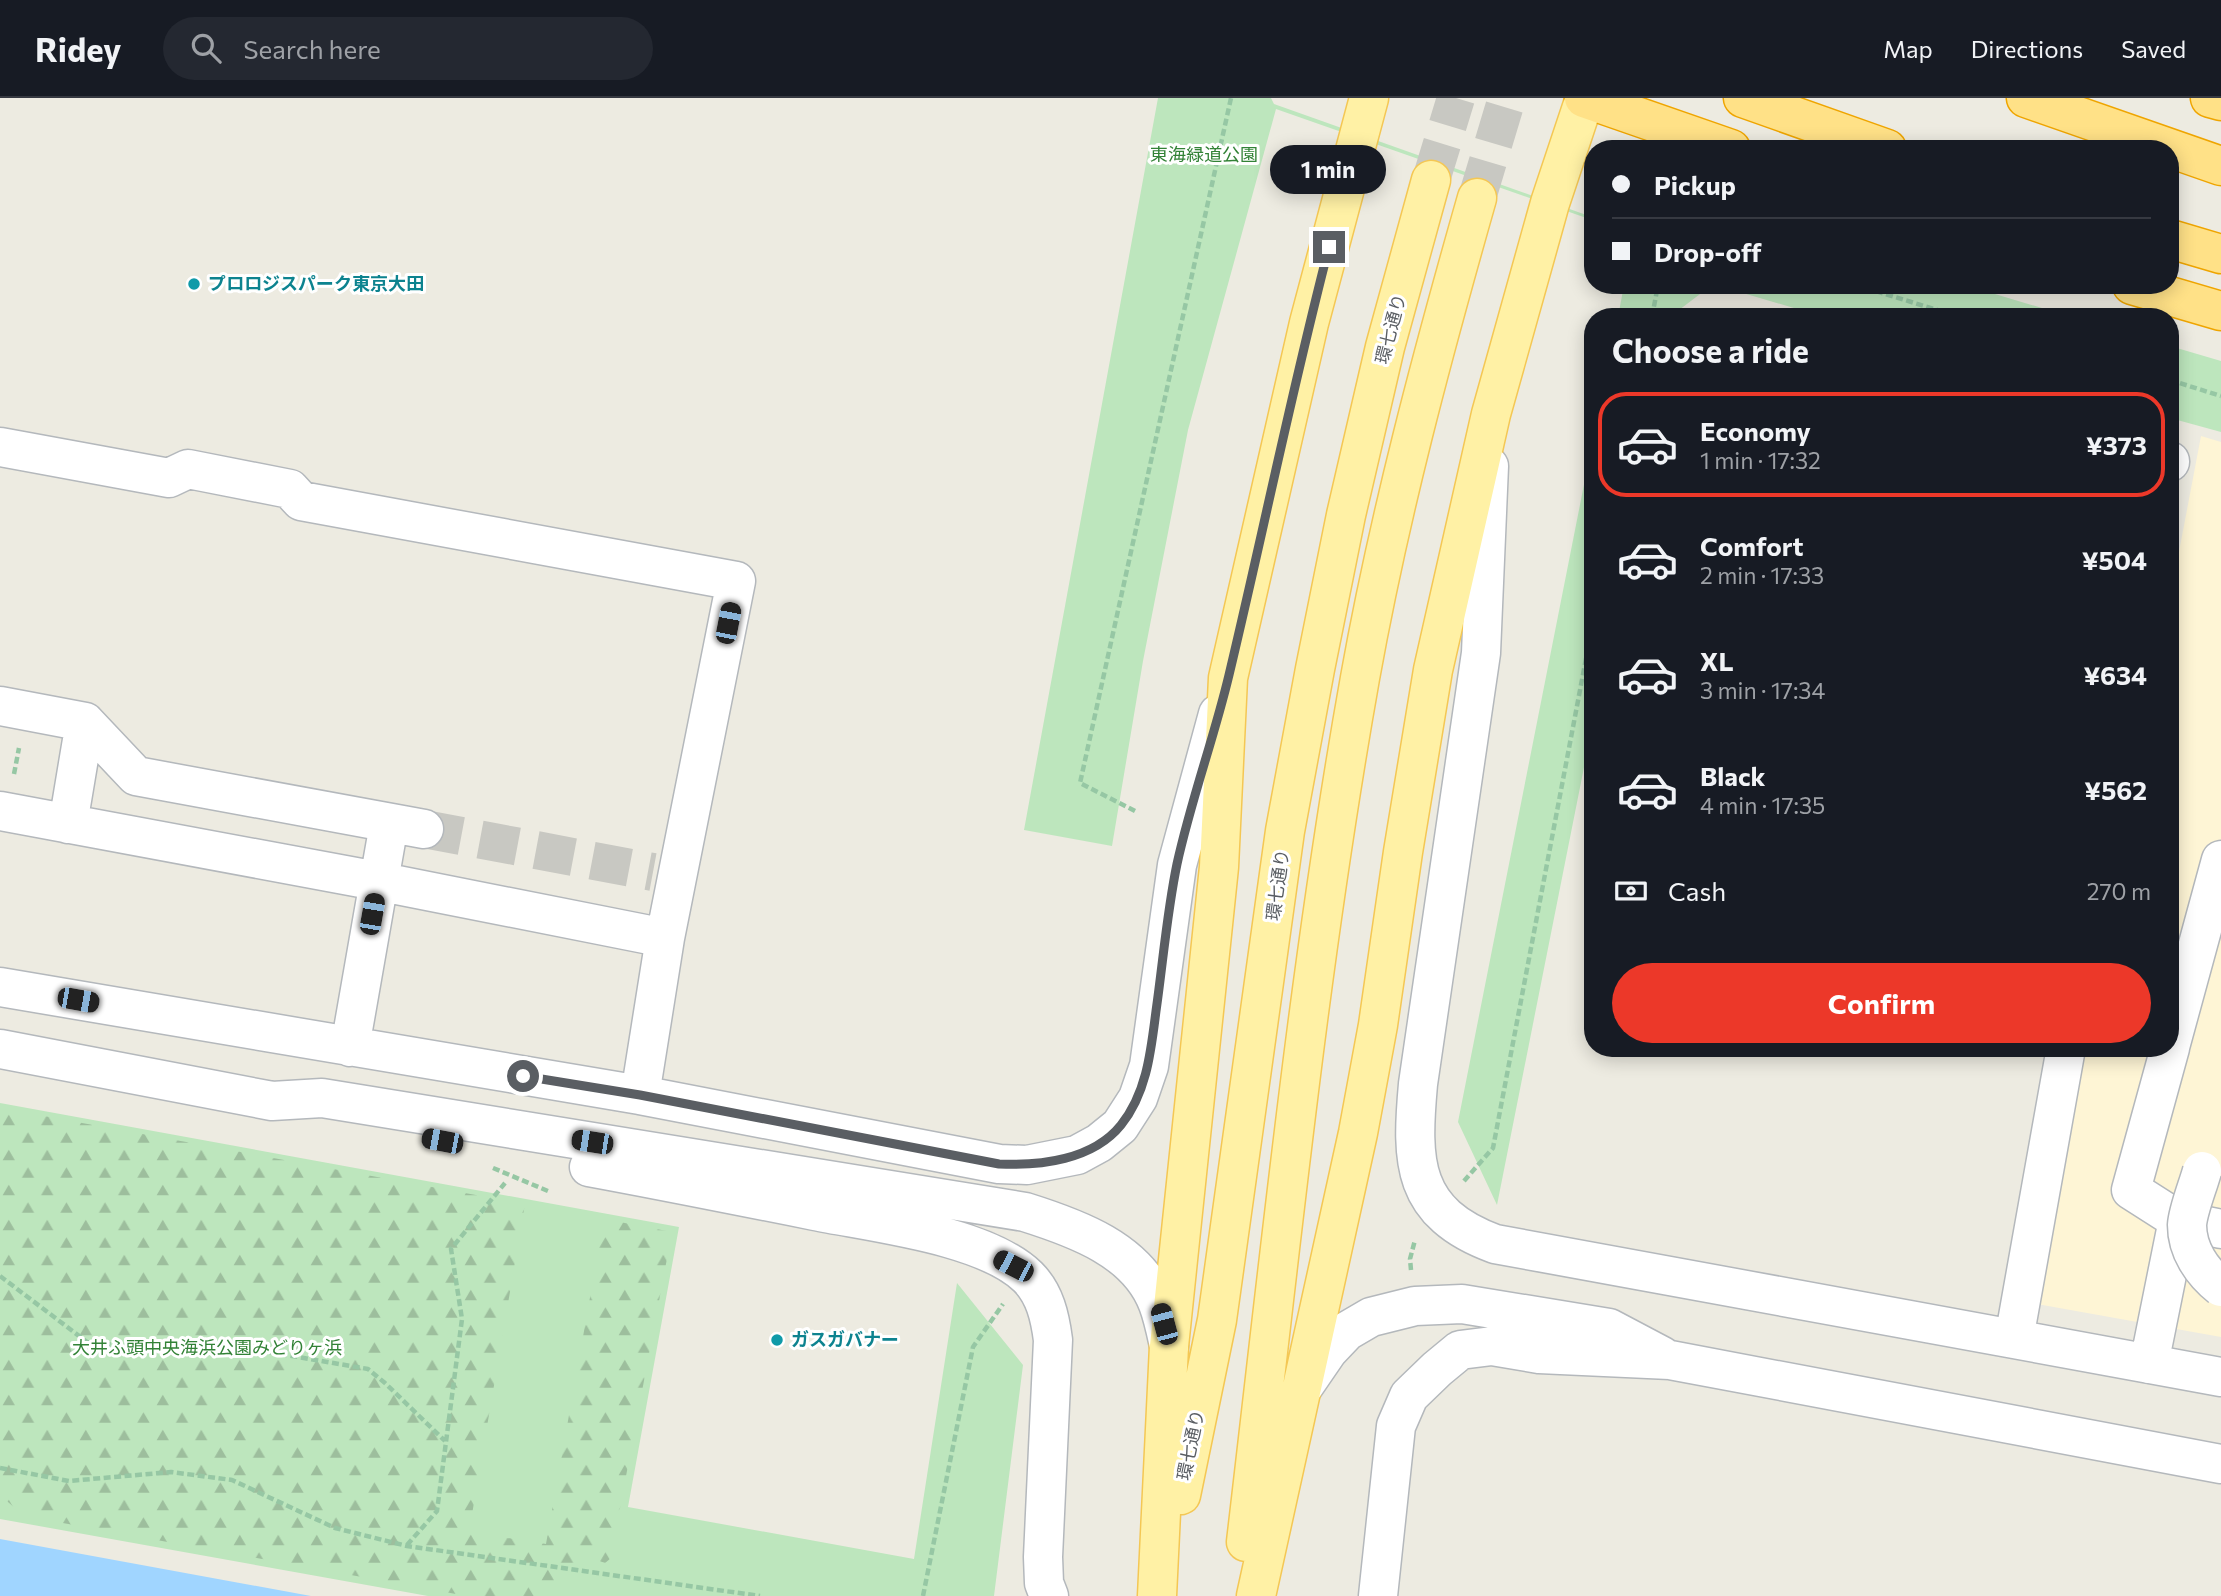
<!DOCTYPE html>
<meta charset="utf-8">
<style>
:root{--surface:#171b24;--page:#242831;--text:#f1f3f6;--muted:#9ea1a6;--line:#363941;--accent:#ec3829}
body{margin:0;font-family:Commissioner,"Noto Sans JP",sans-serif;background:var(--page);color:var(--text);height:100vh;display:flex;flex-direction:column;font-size:26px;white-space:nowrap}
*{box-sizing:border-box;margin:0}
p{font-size:23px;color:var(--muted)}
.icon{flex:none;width:38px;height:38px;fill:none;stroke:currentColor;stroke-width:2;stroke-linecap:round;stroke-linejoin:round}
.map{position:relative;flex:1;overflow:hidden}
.panel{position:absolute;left:1584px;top:210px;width:595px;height:749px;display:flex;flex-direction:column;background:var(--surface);border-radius:28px;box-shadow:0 4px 18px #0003}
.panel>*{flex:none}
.banner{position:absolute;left:1584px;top:42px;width:595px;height:154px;border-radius:28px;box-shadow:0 4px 18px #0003;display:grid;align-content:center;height:154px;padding:0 28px;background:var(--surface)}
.end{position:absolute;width:32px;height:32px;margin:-16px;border:9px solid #5a5e63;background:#fff;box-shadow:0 0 0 4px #fff}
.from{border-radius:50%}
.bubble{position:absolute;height:49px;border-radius:24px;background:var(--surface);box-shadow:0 4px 18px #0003;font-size:23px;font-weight:700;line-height:49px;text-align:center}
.car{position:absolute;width:21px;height:42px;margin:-21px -10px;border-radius:9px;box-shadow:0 0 5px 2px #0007;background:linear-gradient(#222 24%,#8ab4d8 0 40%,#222 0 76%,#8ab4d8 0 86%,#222 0)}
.banner b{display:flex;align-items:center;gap:24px;height:66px;font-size:26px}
.banner b+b{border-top:2px solid var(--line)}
.banner i{width:18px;height:18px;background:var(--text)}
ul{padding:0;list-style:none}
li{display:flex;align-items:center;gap:21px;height:105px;margin:0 14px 10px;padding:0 14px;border:4px solid transparent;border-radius:28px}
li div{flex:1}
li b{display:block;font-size:26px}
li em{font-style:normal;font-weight:700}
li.active{border-color:var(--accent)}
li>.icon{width:63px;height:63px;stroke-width:1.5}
h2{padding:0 28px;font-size:32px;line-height:84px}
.pay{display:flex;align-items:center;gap:18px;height:77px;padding:0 28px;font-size:26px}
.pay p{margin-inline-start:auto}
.action{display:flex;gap:14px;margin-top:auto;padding:14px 28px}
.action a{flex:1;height:80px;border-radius:42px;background:var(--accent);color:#fff;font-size:28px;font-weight:700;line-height:80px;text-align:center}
header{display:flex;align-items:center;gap:42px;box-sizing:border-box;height:98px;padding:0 35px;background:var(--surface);border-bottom:2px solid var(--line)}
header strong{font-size:33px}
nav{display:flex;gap:38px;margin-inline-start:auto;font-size:24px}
.search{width:490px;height:63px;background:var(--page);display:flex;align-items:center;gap:18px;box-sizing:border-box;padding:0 24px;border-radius:38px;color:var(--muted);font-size:26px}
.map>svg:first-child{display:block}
.commercial{fill:#fef5d5}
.green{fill:#bde6bd}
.forest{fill:url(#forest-firs)}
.water{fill:#a0d5ff}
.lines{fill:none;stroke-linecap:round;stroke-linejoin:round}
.minor-tunnel{stroke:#c8c8c2;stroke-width:38;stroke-dasharray:38 19;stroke-linecap:butt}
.major-tunnel{stroke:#c8c8c2;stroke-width:38;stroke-dasharray:38 19;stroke-linecap:butt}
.minor-casing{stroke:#b4b8bc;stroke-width:41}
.major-casing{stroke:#f4c754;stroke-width:41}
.highway-casing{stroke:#efa500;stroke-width:41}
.path{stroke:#96c7a4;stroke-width:4.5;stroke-dasharray:7 3.5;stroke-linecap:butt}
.minor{stroke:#fff;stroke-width:38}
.major{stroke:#fff1a5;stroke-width:38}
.highway{stroke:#ffe187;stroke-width:38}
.minor-bridge-casing{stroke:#b4b8bc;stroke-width:41;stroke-linecap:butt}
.minor-bridge{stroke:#fff;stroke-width:38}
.route{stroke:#5a5e63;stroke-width:9}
.culture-dot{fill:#0f9aa8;stroke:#fff;stroke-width:2.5}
.labels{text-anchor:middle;stroke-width:6;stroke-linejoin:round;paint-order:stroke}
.park-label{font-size:18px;fill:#328236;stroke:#fff}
.culture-label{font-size:18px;font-weight:bold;fill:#0d838f;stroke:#fff;text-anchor:start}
.street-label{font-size:18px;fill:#5a5e63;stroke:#fff}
</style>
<header>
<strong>Ridey</strong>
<div class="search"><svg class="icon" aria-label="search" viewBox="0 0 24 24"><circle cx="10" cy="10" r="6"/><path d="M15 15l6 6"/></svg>Search here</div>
<nav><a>Map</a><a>Directions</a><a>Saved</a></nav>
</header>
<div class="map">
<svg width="2221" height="1498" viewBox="0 0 2221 1498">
<defs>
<pattern id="forest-firs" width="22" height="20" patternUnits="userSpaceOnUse" patternTransform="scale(1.75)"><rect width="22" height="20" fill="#bde6bd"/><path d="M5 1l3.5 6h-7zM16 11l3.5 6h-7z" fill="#9dbe9d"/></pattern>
</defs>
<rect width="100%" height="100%" fill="#edebe1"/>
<!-- commercial -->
<path class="commercial" d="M2201,338L2221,344V1239L2037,1206L2086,950H2170V501Z"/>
<!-- green -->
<path class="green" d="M1158,0H1271L1274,6L1592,119V122L1276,11L1188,332L1143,563L1112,748L1024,732Z
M1624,187H1712L1675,215L1674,219H1618Z
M1716,187H1965L2072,219H1824Z
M2170,248L2221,263V334L2170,320Z
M1592,346V629L1497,1107L1458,1024Z
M0,1005L679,1129L628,1409L914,1461L957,1185L1023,1267L994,1498H428L0,1421Z"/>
<!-- forest -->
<path class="forest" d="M0,1010L525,1106L469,1434L546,1446L604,1121L672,1134L620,1410L613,1423L616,1456L605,1465L591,1460L548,1495L534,1498H467L24,1418L0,1397Z"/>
<!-- water -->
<path class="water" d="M0,1441L311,1498H0Z"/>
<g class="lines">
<!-- minor-tunnel -->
<path class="minor-tunnel" d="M424,731L653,774"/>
<!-- major-tunnel -->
<path class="major-tunnel" d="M1431,82L1456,0
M1477,100L1507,0"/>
<!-- minor casing -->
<g class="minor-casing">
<path id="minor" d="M0,349L169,380L188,371L290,391L301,403L736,483L665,840L640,997
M2170,363V364
M1489,368L1481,555L1418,986C1411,1064 1411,1115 1495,1146L2221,1279
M0,608L85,624L136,678L424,731
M0,713L377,783L665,840
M68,726L85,624
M0,889L640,997L999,1066L1027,1067L1077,1057L1099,1045L1120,1028L1138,1000L1149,968L1177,767L1218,616
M350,949L389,726
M2170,949L2221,762
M2170,950L2131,1092L2178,1122
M0,951L272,1003L322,1000L1025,1114C1076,1130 1138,1152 1158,1206C1163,1219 1166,1234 1169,1248
M589,1069C665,1083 740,1098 815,1113C874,1125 985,1137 1028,1179C1045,1196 1050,1219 1053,1242L1043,1459L1044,1485L1049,1498
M2014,1241L2066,950
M2149,1266L2178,1122L2221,1131
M1304,1288L1328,1253L1347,1233L1371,1219L1415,1208L1462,1206L1609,1230L1662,1258
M1378,1498L1396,1328L1409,1298L1437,1271L1460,1252L1492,1248L1539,1256L1670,1262L2221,1366"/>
</g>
<!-- major casing -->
<g class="major-casing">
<path id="major" d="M1181,1397L1217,1222L1285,733L1315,571L1346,417L1385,249L1431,82
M1246,1444C1280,1156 1309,866 1360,580C1389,418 1432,258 1477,100
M1157,1498L1169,1248L1219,769L1228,580L1309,225L1369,0
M1256,1498L1358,1035L1378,927L1403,754L1433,572L1491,316L1550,105L1585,0"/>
</g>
<!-- highway casing -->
<g class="highway-casing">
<path id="highway" d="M1584,0L1731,51
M1743,0L1887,51
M2026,0L2221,68
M2210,0L2221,3
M2170,141L2221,156
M2132,187L2221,213"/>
</g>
<!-- path -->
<path class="path" d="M1856,187L1960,219
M1652,219L1658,187
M2170,282L2221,298
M14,676L19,650
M1135,713L1080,685L1231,0
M493,1070L548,1093
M1464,1083L1493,1050L1592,529
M1411,1172L1410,1161L1415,1142
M0,1178L87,1244L153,1251L205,1243L368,1271L385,1285L445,1343
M0,1370L69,1383L171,1374L232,1382L335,1430L407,1448L760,1498
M407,1447L437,1413L462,1221L451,1151L505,1085
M923,1498L973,1249L1003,1206"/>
<!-- minor -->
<use href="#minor" class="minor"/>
<!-- major -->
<use href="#major" class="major"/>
<!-- highway -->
<use href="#highway" class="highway"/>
<!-- minor-bridge casing -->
<g class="minor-bridge-casing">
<path id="minor-bridge" d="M2202,1073C2198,1088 2188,1112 2187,1127C2187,1152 2202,1174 2221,1189"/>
</g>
<!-- minor-bridge -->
<use href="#minor-bridge" class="minor-bridge"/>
</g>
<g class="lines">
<!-- route -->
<path class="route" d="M523,978L640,997L999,1066C1040,1068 1093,1062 1121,1027C1147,995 1151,952 1156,913C1163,864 1167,814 1177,766C1191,702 1214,640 1229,577C1263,435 1292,291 1329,149"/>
</g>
<!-- markers -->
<g class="culture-dot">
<circle cx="194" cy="186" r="7"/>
<circle cx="777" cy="1242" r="7"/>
</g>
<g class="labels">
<!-- park labels -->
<g class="park-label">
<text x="1204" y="63">東海緑道公園</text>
<text x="207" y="1256">大井ふ頭中央海浜公園みどりヶ浜</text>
</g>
<!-- culture labels -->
<g class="culture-label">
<text x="208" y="192">プロロジスパーク東京大田</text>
<text x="791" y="1248">ガスガバナー</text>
</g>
<!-- street labels -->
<g class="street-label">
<text transform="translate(1391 231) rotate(-75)" y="6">環七通り</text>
<text transform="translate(1278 787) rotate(-82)" y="6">環七通り</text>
<text transform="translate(1191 1347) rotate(-78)" y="6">環七通り</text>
</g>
</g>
</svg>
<i class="end from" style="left:523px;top:978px"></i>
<i class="end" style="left:1329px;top:149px"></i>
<div class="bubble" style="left:1270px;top:47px;width:116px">1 min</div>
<i class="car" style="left:728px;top:525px;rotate:11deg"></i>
<i class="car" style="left:372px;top:816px;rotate:10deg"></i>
<i class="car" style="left:78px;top:902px;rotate:100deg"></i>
<i class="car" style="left:442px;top:1043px;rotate:281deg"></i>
<i class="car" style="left:592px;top:1044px;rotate:279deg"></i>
<i class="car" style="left:1013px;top:1168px;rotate:297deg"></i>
<i class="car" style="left:1164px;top:1226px;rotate:345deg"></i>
<div class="banner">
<b><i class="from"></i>Pickup</b>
<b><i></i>Drop-off</b>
</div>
<section class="panel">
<h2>Choose a ride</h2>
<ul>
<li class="active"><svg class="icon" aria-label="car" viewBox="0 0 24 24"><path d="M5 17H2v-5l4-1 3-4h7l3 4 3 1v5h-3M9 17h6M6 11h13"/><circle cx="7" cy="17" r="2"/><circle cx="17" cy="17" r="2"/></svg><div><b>Economy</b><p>1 min · 17:32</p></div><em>¥373</em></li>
<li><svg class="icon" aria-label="car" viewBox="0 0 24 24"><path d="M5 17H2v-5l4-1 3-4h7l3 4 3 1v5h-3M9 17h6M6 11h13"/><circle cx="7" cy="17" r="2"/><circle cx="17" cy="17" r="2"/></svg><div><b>Comfort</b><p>2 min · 17:33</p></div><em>¥504</em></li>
<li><svg class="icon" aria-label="car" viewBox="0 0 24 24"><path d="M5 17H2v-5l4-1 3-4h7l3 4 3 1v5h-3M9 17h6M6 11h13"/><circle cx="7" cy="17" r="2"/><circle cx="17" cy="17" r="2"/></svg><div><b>XL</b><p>3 min · 17:34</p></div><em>¥634</em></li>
<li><svg class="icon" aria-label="car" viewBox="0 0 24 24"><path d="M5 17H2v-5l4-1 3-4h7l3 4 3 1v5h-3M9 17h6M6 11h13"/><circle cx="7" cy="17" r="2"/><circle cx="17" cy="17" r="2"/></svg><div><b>Black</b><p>4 min · 17:35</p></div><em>¥562</em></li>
</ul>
<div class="pay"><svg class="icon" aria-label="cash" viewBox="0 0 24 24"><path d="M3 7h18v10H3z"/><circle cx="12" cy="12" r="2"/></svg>Cash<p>270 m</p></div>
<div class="action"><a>Confirm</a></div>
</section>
</div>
